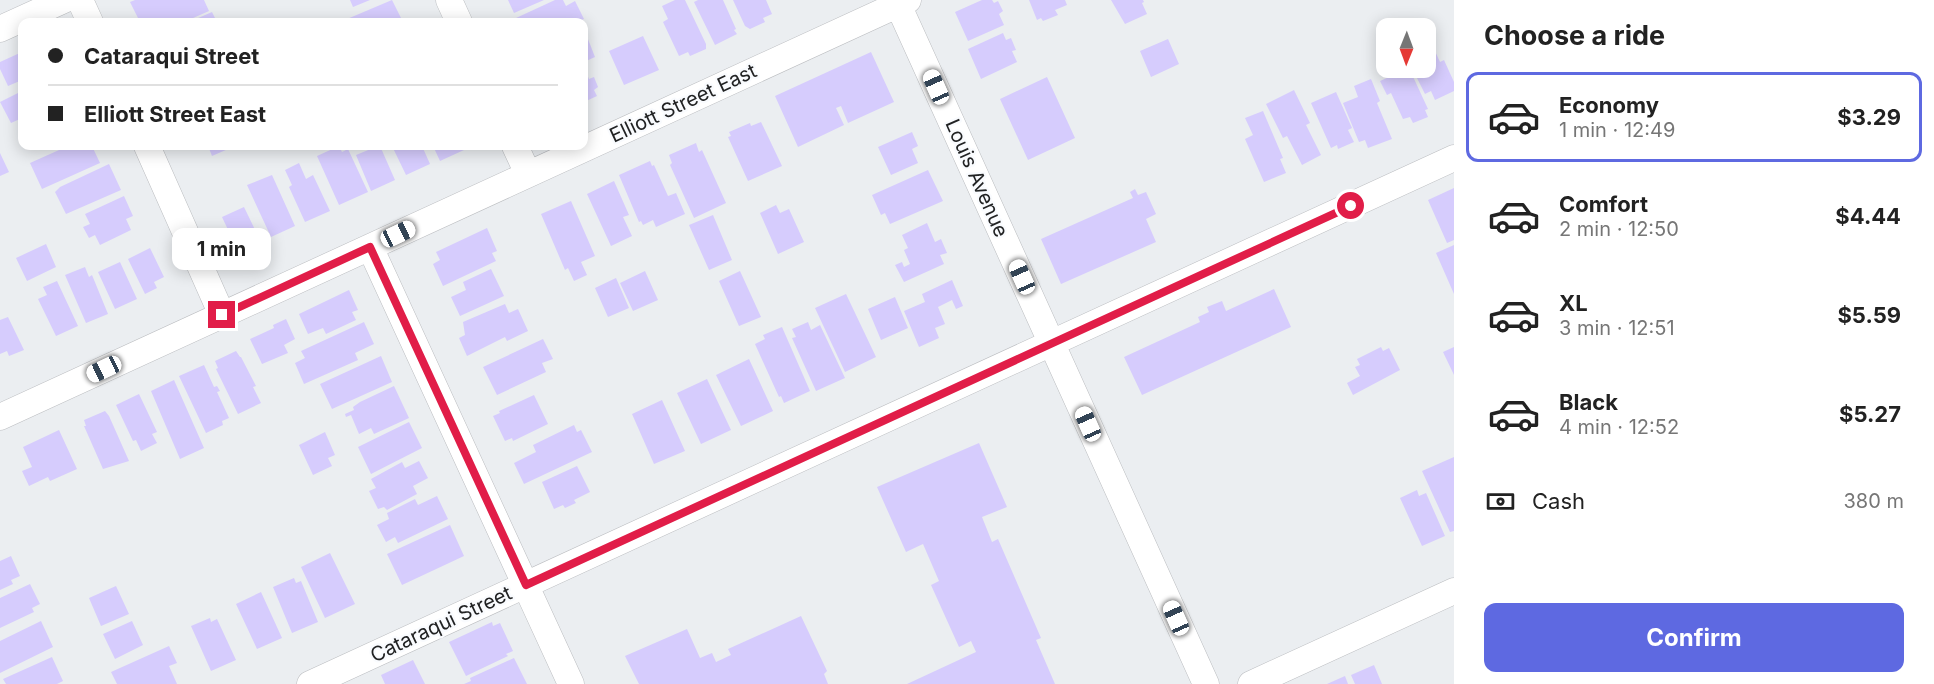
<!DOCTYPE html>
<meta charset="utf-8">
<style>
:root{--surface:#fff;--page:#f2f2f2;--text:#222;--muted:#767676;--line:#e0e0e0;--accent:#5e69e1}
body{margin:0;font-family:Inter,sans-serif;background:var(--page);color:var(--text);height:100vh;display:flex;flex-direction:column;font-size:22px;white-space:nowrap}
*{box-sizing:border-box;margin:0}
p{font-size:20px;color:var(--muted)}
.icon{flex:none;width:33px;height:33px;fill:none;stroke:currentColor;stroke-width:2;stroke-linecap:round;stroke-linejoin:round}
.map{position:relative;flex:1;overflow:hidden}
.side{display:flex;flex-direction:column;background:var(--surface);width:480px}
.side>*{flex:none}
.hud{position:absolute;left:18px;top:18px;width:570px;height:132px;border-radius:12px;box-shadow:0 3px 15px #0003;display:grid;align-content:center;height:132px;padding:0 30px;background:var(--surface)}
.needle{width:39px;rotate:181deg}
.buttons{position:absolute;left:1376px;top:18px;display:grid;gap:12px}
.buttons a{display:grid;place-items:center;width:60px;height:60px;border-radius:12px;background:var(--surface);box-shadow:0 3px 15px #0003;font-size:30px}
.end{position:absolute;width:27px;height:27px;margin:-14px;border:8px solid #e11d48;background:#fff;box-shadow:0 0 0 3px #fff}
.from{border-radius:50%}
.bubble{position:absolute;height:42px;border-radius:12px;background:var(--surface);box-shadow:0 3px 15px #0003;font-size:20px;font-weight:700;line-height:42px;text-align:center}
.car{position:absolute;width:18px;height:36px;margin:-18px -9px;border-radius:8px;box-shadow:0 0 4px 2px #0007;background:linear-gradient(#fff 24%,#345 0 40%,#fff 0 76%,#345 0 86%,#fff 0)}
.hud b{display:flex;align-items:center;gap:21px;height:57px;font-size:22px}
.hud b+b{border-top:2px solid var(--line)}
.hud i{width:15px;height:15px;background:var(--text)}
ul{padding:0;list-style:none}
li{display:flex;align-items:center;gap:18px;height:90px;margin:0 12px 9px;padding:0 18px;border:3px solid transparent;border-radius:12px}
li div{flex:1}
li b{display:block;font-size:22px}
li em{font-style:normal;font-weight:700}
li.on{border-color:var(--accent)}
li>.icon{width:54px;height:54px;stroke-width:1.5}
h2{padding:0 30px;font-size:27px;line-height:72px}
.pay{display:flex;align-items:center;gap:15px;height:66px;padding:0 30px;font-size:22px}
.pay p{margin-inline-start:auto}
.primary-button{display:flex;gap:12px;margin-top:auto;padding:12px 30px}
.primary-button a{flex:1;height:69px;border-radius:12px;background:var(--accent);color:#fff;font-size:24px;font-weight:700;line-height:69px;text-align:center}
main{display:flex;flex:1;min-height:0}
.map>svg:first-child{display:block}
.building{fill:#d6ccfd}
.lines{fill:none;stroke-linecap:round;stroke-linejoin:round}
.minor-casing{stroke:#bbbdc0;stroke-width:27}
.minor{stroke:#fff;stroke-width:26}
.route{stroke:#e11d48;stroke-width:8}
.labels{text-anchor:middle;stroke-width:4.5;stroke-linejoin:round;paint-order:stroke}
.street-label{font-size:20px;fill:#212223;stroke:#f9fbfe}
</style>
<main>
<div class="map">
<svg width="1454" height="684" viewBox="0 0 1454 684">
<rect width="100%" height="100%" fill="#ebeef1"/>
<!-- building -->
<path class="building" d="M135,0H204L209,11L184,22H140L130,2Z
M350,0H370L353,7Z
M392,0L403,22H340Z
M508,0H544L514,13Z
M555,0H563L566,6L575,1L584,19L575,22H518L516,18Z
M675,0H685L706,44V49L690,56L688,52L679,56L663,22L668,19L662,6Z
M698,0H723L736,29L734,30L737,34L715,45L694,2Z
M733,0H766L772,14L763,18L765,22L750,29L745,26Z
M982,0H992L994,3L998,1L1003,11L999,14L1004,25L968,41L955,12Z
M1029,0H1065L1067,5L1055,10L1058,15L1043,21L1041,18L1037,20Z
M1111,0H1143L1144,2L1142,3L1147,14L1125,24Z
M212,12L217,22H189Z
M584,29L595,57L584,62Z
M1003,33L1006,40L1011,38L1016,50L1012,51L1017,62L981,79L968,49Z
M643,36L659,70L624,85L609,51Z
M1429,38L1440,62L1444,60L1454,82V91L1435,100L1431,91L1425,94L1415,74L1423,70L1422,68H1425V39Z
M1168,39L1179,64L1151,77L1140,51Z
M22,52V80L8,86L0,69V62Z
M871,52L894,102L848,123L841,106L836,108L844,125L798,147L775,96Z
M584,67L589,79L594,77L598,87L594,90L597,96L584,102Z
M1409,68L1428,109L1425,110L1428,117L1413,123L1410,117L1403,119L1391,93L1387,95L1380,81Z
M1047,77L1075,138L1028,160L1000,99Z
M1371,79L1380,101L1377,103L1392,139L1368,148L1365,140L1359,142L1343,103L1358,97L1354,86Z
M1294,90L1310,123L1306,125L1321,155L1302,165L1287,136L1283,138L1266,104Z
M22,91V118L11,123L0,102Z
M1336,92L1352,128L1348,130L1354,142L1338,149L1337,145L1331,148L1311,103Z
M1263,111L1283,158L1280,159L1286,173L1264,182L1245,139L1253,135L1245,118Z
M761,122L782,166L748,181L728,137L731,136L729,132L750,123L751,126Z
M912,132L918,146L912,149L918,163L891,175L878,147Z
M696,143L699,152L702,150L726,203L694,218L670,165L672,163L669,155Z
M68,146H92L100,163L42,189L30,163Z
M208,146H235L212,156Z
M339,146L342,152L348,149L368,192L339,205L317,156Z
M378,146H380L395,180L371,191L356,155Z
M392,146H422L430,164L406,175Z
M433,146H462L464,150L440,161Z
M0,153L9,172L0,176Z
M650,161L652,166L654,165L668,196L676,193L685,214L656,227L653,220L643,225L641,221L639,222L619,175Z
M299,163L306,179L313,175L330,211L305,222L289,187L292,185L285,170Z
M109,164L121,190L66,214L55,192L60,187Z
M928,170L943,201L890,224L885,213L881,215L872,195Z
M272,175L295,226L271,237L247,185Z
M614,181L629,215L623,217L632,236L611,246L587,194Z
M1454,188V240L1447,243L1428,200Z
M1135,189L1138,195L1146,192L1156,214L1146,219L1156,242L1061,284L1041,239L1133,198L1130,192Z
M124,196L133,216L126,219L131,230L100,245L95,235L89,238L83,227L90,224L85,214Z
M571,201L595,256L581,262L587,275L574,281L568,268L565,270L541,214Z
M776,205L780,213L789,209L804,242L778,254L760,213Z
M244,207L260,240L238,251L222,217Z
M713,215L732,260L709,270L689,225Z
M927,223L935,242L941,239L947,253L940,255L944,264L904,282L895,265L902,262L904,267L910,264L904,250L908,248L902,235Z
M487,228L497,251L492,253L496,261L443,286L433,264L440,260L436,252Z
M46,244L56,267L27,281L16,258Z
M1454,245V294L1436,253Z
M150,248L164,277L154,282L157,288L145,294L128,259Z
M120,262L137,299L115,309L98,272Z
M85,267L89,277L92,275L108,314L86,323L65,275Z
M491,269L504,296L460,316L451,297L466,290L463,282Z
M645,271L658,300L633,311L620,283Z
M740,271L761,317L739,326L719,281Z
M616,278L629,308L608,317L595,288Z
M952,280L963,306L956,309L952,300L938,307L945,324L935,328L939,338L919,347L904,311L925,302L922,294Z
M57,281L78,326L56,336L38,299L47,295L43,287Z
M1274,289L1291,327L1142,395L1124,357L1200,322L1198,317L1209,312L1207,307L1222,301L1226,311Z
M349,290L358,310L352,312L356,320L326,334L323,328L308,334L299,314Z
M846,294L876,357L845,372L815,308Z
M895,297L908,328L881,340L868,309Z
M505,304L509,313L518,309L528,331L507,341L505,337L467,356L459,338L465,335L463,322Z
M8,317L24,350L9,356L7,351L0,354V320Z
M286,319L295,339L284,345L288,353L262,364L250,339L274,328L273,325Z
M364,322L374,344L355,353L358,360L304,384L295,363L305,358L301,351Z
M808,322L811,330L820,325L845,378L816,391L792,338L796,337L792,329Z
M782,327L810,391L784,403L781,396L779,397L755,344L765,339L763,335Z
M543,339L553,359L542,363L546,372L497,395L483,367Z
M1381,347L1383,351L1389,348L1400,370L1353,395L1347,383L1360,376L1355,367L1360,365L1357,359Z
M1454,347V375L1443,352Z
M236,351L240,357H241L256,386L253,387L261,403L238,414L216,369L218,368L215,361Z
M381,356L392,382L332,409L320,384Z
M749,359L773,411L741,426L716,375Z
M204,365L214,387L217,386L220,391L217,392L229,418L222,421L223,425L206,433L179,376Z
M707,379L731,430L701,444L677,393Z
M174,380L204,448L180,459L151,391Z
M394,386L409,418L374,434L371,428L359,434L351,415L346,417L345,414L354,410L353,407L360,402Z
M139,394L157,432L152,434L157,443L141,451L136,440L133,441L116,405Z
M534,395L548,424L513,441L512,438L505,441L493,416L500,413L499,411Z
M662,400L685,451L654,464L632,414Z
M105,411L109,416L129,461L103,469L84,426H86L84,420Z
M409,422L422,448L371,474L358,447Z
M574,425L577,432L581,430L592,452L524,484L514,463L536,452L533,445Z
M59,430L77,469L50,481L48,477L29,486L22,471L32,467L23,447Z
M325,432L335,455L328,458L332,466L313,475L299,445Z
M979,443L1007,507L982,517L992,542L998,539L1041,638L1036,640L1055,684H907L976,652L971,641L959,647L931,585L939,581L923,544L906,552L877,487Z
M1454,457V531L1450,532L1422,471Z
M419,461L428,478L413,486L417,494L387,510L384,507L378,509L369,491L376,488L371,479L402,462L405,468Z
M577,466L590,492L574,500L576,503L565,508L563,505L554,509L542,482Z
M1417,490L1419,496L1426,493L1445,536L1422,546L1400,498Z
M437,496L448,519L398,543L395,537L386,542L377,525L389,519L387,513L415,499L418,505Z
M450,525L464,556L402,585L387,554Z
M330,553L355,604L325,618L301,567Z
M11,556L20,576L11,580L13,584L0,590V561Z
M294,578L296,583L301,581L318,622L292,633L273,587Z
M30,584L40,604L32,608L34,612L0,628V598Z
M116,586L129,614L101,626L89,598Z
M261,592L282,638L257,649L236,604Z
M801,616L827,671L824,674L828,684H639L625,656L687,629L700,658L712,653L716,662L731,655L728,649Z
M210,618L211,622L217,619L236,660L211,671L191,626Z
M41,621L53,647L0,673V641Z
M132,621L143,645L115,659L103,634Z
M492,622L493,626L500,623L513,651L506,654L508,656L466,676L449,642Z
M169,646L177,663L169,666L177,684H117L111,672Z
M52,657L63,681L57,684H6L3,679Z
M514,658L527,684H464L471,681L470,678Z
M413,660L425,684H385L381,675Z
M1374,665L1382,684H1355L1351,675Z
M1345,676L1348,684H1327Z"/>
<g class="lines">
<!-- minor casing -->
<g class="minor-casing">
<path id="minor" d="M80,0L90,22
M449,0L459,22
M896,0L1206,684
M0,29L64,0
M147,146L222,315
M515,146L528,174
M370,247L571,684
M0,417L908,0
M310,684L1454,158
M1251,684L1454,591"/>
</g>
<!-- minor -->
<use href="#minor" class="minor"/>
</g>
<g class="lines">
<!-- route -->
<path class="route" d="M222,315L370,247L526,585L1351,206"/>
</g>
<g class="labels">
<!-- street labels -->
<g class="street-label">
<text transform="translate(683 103) rotate(-25)" y="7">Elliott Street East</text>
<text transform="translate(977 178) rotate(66)" y="7">Louis Avenue</text>
<text transform="translate(441 624) rotate(-25)" y="7">Cataraqui Street</text>
</g>
</g>
</svg>
<div class="buttons">
<a><svg class="needle" viewBox="-14 -14 28 28"><path d="M0-13l5 13h-10z" fill="#e53935"/><path d="M0 13l5-13h-10z" fill="#767676"/></svg></a>
</div>
<i class="end from" style="left:1351px;top:206px"></i>
<i class="end" style="left:222px;top:315px"></i>
<div class="bubble" style="left:172px;top:228px;width:99px">1 min</div>
<i class="car" style="left:936px;top:87px;rotate:336deg"></i>
<i class="car" style="left:398px;top:234px;rotate:65deg"></i>
<i class="car" style="left:1022px;top:277px;rotate:336deg"></i>
<i class="car" style="left:104px;top:369px;rotate:245deg"></i>
<i class="car" style="left:1088px;top:424px;rotate:336deg"></i>
<i class="car" style="left:1176px;top:618px;rotate:336deg"></i>
<div class="hud">
<b><i class="from"></i>Cataraqui Street</b>
<b><i></i>Elliott Street East</b>
</div>
</div>
<section class="side">
<h2>Choose a ride</h2>
<ul>
<li class="on"><svg class="icon" aria-label="car" viewBox="0 0 24 24"><path d="M5 17H2v-5l4-1 3-4h7l3 4 3 1v5h-3M9 17h6M6 11h13"/><circle cx="7" cy="17" r="2"/><circle cx="17" cy="17" r="2"/></svg><div><b>Economy</b><p>1 min · 12:49</p></div><em>$3.29</em></li>
<li><svg class="icon" aria-label="car" viewBox="0 0 24 24"><path d="M5 17H2v-5l4-1 3-4h7l3 4 3 1v5h-3M9 17h6M6 11h13"/><circle cx="7" cy="17" r="2"/><circle cx="17" cy="17" r="2"/></svg><div><b>Comfort</b><p>2 min · 12:50</p></div><em>$4.44</em></li>
<li><svg class="icon" aria-label="car" viewBox="0 0 24 24"><path d="M5 17H2v-5l4-1 3-4h7l3 4 3 1v5h-3M9 17h6M6 11h13"/><circle cx="7" cy="17" r="2"/><circle cx="17" cy="17" r="2"/></svg><div><b>XL</b><p>3 min · 12:51</p></div><em>$5.59</em></li>
<li><svg class="icon" aria-label="car" viewBox="0 0 24 24"><path d="M5 17H2v-5l4-1 3-4h7l3 4 3 1v5h-3M9 17h6M6 11h13"/><circle cx="7" cy="17" r="2"/><circle cx="17" cy="17" r="2"/></svg><div><b>Black</b><p>4 min · 12:52</p></div><em>$5.27</em></li>
</ul>
<div class="pay"><svg class="icon" aria-label="cash" viewBox="0 0 24 24"><path d="M3 7h18v10H3z"/><circle cx="12" cy="12" r="2"/></svg>Cash<p>380 m</p></div>
<div class="primary-button"><a>Confirm</a></div>
</section>
</main>
